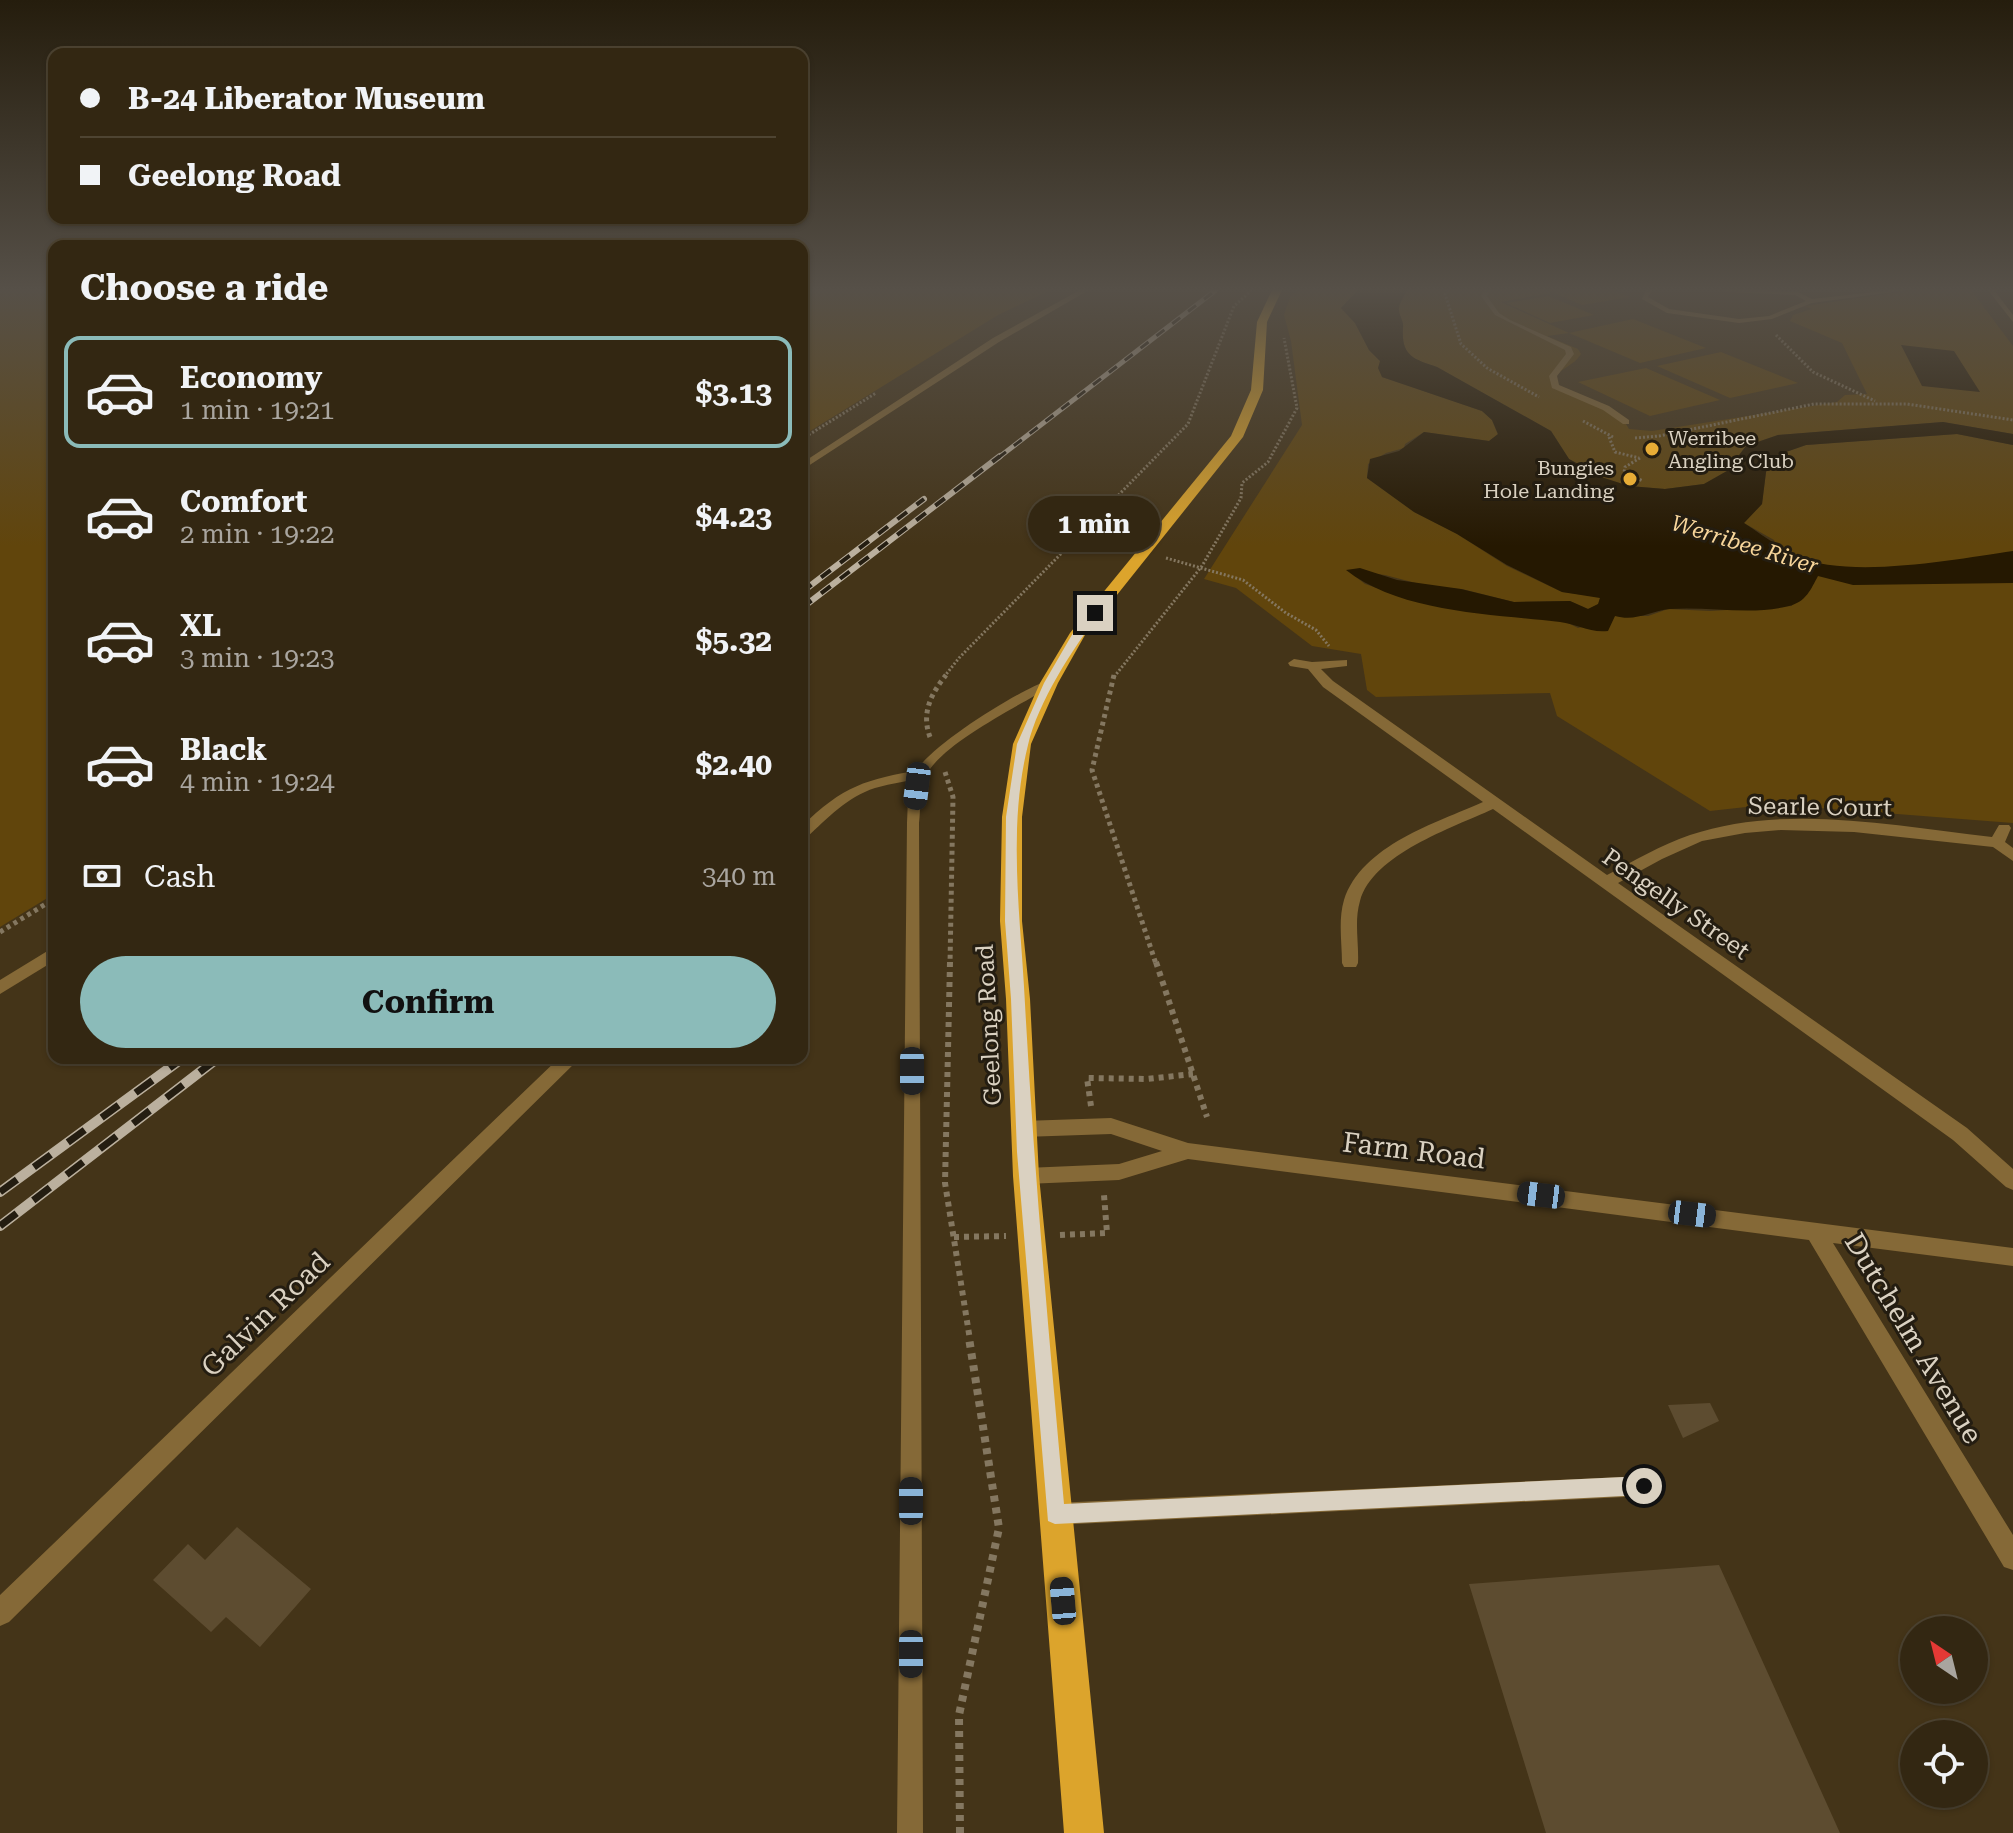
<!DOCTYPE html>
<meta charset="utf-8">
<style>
:root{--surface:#332712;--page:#3b2f1b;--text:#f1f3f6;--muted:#a9a59f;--line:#4e4432;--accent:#8bbbb9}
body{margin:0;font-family:"Roboto Serif",serif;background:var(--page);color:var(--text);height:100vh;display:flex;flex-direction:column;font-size:30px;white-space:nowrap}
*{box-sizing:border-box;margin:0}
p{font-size:26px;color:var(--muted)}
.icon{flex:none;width:44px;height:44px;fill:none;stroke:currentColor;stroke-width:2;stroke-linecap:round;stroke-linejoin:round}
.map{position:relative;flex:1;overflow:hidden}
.side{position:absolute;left:48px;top:240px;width:760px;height:824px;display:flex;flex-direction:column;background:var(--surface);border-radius:16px;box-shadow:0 2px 6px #0004,0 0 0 2px var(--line)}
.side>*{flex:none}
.hud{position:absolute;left:48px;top:48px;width:760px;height:176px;border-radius:16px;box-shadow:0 2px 6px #0004,0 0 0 2px var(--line);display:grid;align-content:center;height:176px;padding:0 32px;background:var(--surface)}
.needle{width:52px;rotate:325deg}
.controls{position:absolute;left:1900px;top:1616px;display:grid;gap:16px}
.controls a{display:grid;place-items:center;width:88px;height:88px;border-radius:50%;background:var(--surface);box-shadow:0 2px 6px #0004,0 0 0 2px var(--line);font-size:40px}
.end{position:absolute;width:36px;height:36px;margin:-18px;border:10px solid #dad1c1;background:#111;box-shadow:0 0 0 4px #111}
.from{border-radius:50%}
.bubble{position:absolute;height:56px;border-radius:28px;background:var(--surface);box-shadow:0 2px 6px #0004,0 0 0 2px var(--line);font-size:26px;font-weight:700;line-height:56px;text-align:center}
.car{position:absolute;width:24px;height:48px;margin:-24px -12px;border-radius:10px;box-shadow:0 0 6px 2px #0007;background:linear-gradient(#222 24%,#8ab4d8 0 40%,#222 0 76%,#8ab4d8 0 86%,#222 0)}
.hud b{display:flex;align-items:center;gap:28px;height:76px;font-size:30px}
.hud b+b{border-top:2px solid var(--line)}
.hud i{width:20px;height:20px;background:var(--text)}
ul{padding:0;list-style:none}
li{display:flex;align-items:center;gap:24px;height:112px;margin:0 16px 12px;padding:0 16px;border:4px solid transparent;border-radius:16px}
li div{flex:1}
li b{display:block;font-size:30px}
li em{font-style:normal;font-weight:700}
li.on{border-color:var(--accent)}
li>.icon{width:72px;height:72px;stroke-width:1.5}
h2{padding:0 32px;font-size:36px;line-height:96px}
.pay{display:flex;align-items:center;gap:20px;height:88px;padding:0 32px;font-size:30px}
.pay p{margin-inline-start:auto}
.button{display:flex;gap:16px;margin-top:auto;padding:16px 32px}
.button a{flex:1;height:92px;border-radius:48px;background:var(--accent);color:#111;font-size:32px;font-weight:700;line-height:92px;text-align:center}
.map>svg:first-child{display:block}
.green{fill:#61450c}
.water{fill:#251801}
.building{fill:#5d4c30}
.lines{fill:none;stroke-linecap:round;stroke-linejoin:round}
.path-far3{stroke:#847760;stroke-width:3;stroke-dasharray:2 2;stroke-linecap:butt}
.path-far2{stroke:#847760;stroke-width:5;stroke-dasharray:4 4;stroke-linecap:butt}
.path-far1{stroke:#847760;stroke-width:6;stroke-dasharray:5 5;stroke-linecap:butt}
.path{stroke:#847760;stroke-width:8;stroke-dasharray:6 6;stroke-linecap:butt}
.service{fill:#856937;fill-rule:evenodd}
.minor{fill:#856937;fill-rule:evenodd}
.tertiary{fill:#856937;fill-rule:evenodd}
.trunk{fill:#dca42c;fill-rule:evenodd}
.rail-far2-casing{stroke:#bbb09e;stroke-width:5}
.rail-far1-casing{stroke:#bbb09e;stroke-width:6}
.rail-casing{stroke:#bbb09e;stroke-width:10}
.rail-far2{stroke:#241d11;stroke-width:3;stroke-dasharray:10;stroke-linecap:butt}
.rail-far1{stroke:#241d11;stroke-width:4;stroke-dasharray:12;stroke-linecap:butt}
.rail{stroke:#241d11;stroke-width:7;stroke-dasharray:21;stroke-linecap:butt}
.route{fill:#dad1c1}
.poi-dot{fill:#e7ac36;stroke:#241d11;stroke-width:3}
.labels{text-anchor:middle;stroke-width:6;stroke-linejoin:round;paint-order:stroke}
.far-poi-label{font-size:20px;fill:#dad1c1;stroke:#241d11;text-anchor:start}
.far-water-label{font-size:22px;font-style:italic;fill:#f8d69b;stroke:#241d11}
.street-label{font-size:24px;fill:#dad1c1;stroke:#241d11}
.near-street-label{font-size:28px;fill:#dad1c1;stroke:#241d11}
</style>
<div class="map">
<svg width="2013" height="1833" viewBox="0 0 2013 1833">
<rect width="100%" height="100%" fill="#443418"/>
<!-- green -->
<path class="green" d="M0,290H54V894L0,927Z
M802,290H1051L998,315L802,436Z
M1298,290H1358L1341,308L1355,323L1369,350L1380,361L1382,377L1482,411L1492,420L1498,435L1489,441L1424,432L1405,444L1404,448L1386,453L1368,464L1367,478L1414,512L1457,534L1507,566L1562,592L1600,597L1599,604L1588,609L1570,601L1514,602L1462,589L1435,588L1385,575L1347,570L1365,584L1395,594L1566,622L1578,628L1612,619L1615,616H1648L1668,609L1710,611L1792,606L1774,540L1744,523L1762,504L1766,472L1774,456L1806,445L1957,434L2013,445V823L1807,807H1746L1710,811L1557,716L1550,693L1376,697L1367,690L1361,654L1312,646L1236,588L1204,579L1302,425L1291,341L1284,315L1290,297Z
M1407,290H1544L1551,293L1501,302L1569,333L1633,319L1706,348L1640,363L1569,333L1547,336L1578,349L1581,354C1574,366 1560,368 1552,380C1574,399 1616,403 1629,429L1652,431L1837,402L1845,395L1867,394L1842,343L1790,321L1793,315L1812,309L1805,306L1913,290H1971L2013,346V434L1943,422L1778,435L1746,446L1727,471L1704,484L1665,489L1629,486L1604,478L1569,459L1551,431L1437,367C1412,359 1401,355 1403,327C1404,321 1398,314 1399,308C1399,303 1405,294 1407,290Z
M1547,290H1613L1630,297L1582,305Z
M1548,296L1594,315L1550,323L1506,303Z
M1721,352L1798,383L1730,398L1657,366Z
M1646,368L1720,400L1650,416L1578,382Z"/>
<!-- water -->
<path class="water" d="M1358,290H1407C1405,295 1399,303 1399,308C1398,314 1404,321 1403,327C1401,355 1412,359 1437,367L1551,431L1569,459L1604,478L1629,486L1665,489L1704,484L1727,471L1746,446L1778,435L1943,422L2013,434V445L1957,434L1806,445L1774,456L1766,472L1762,504L1744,523C1761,534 1779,548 1797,556C1848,580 1957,559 2013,551V583L1853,585L1818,576C1811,589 1806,602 1789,606C1751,616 1709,606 1670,609C1650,611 1636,622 1615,616L1608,631C1589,633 1577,624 1560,622C1493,614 1401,613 1346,570L1360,568L1397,580L1461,589L1514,602L1570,601L1588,609L1598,604L1600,598L1562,592L1507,565L1457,534L1414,512L1367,478L1370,459L1399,451L1424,432L1489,441L1498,434L1492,420L1482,411L1382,377L1378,368L1380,361L1369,350L1355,323L1341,308Z
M1901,345L1954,351L1980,392L1922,386Z"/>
<!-- building -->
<path class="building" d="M1710,1403L1719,1421L1683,1438L1668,1405Z
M237,1527L311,1589L260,1647L226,1617L211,1632L153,1580L188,1544L205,1560Z
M1719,1565L1840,1833H1546L1469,1584Z"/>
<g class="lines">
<!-- path-far3 -->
<path class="path-far3" d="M1448,290L1445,294L1461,344L1487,368L1539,397
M1776,335L1813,372L1875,401
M1583,421L1613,437
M1609,437L1615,452L1639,458
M1635,438L1659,436L1814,404H1907L2013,420
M802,439L876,393
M1640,458L1625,467L1624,472L1643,481
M1166,558L1243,580L1286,613L1316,630L1329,646
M944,677L959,658L1188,424L1234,306L1252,290
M1114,677L1202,566L1241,498L1242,483L1268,462L1297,408L1284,338"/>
<!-- path-far2 -->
<path class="path-far2" d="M1114,675L1092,770L1156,964
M930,737C921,713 931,694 946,675
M945,772L953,797L950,964
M0,932L54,899"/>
<!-- path-far1 -->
<path class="path-far1" d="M950,962L945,1183L970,1340
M1156,962L1207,1117
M1091,1106L1087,1078L1147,1079L1193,1074
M1060,1235L1107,1233L1104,1195
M954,1237L1006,1236"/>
<!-- path -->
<path class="path" d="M960,1833L959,1715L999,1528L969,1338"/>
<!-- service -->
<path class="service" d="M1485,290H1491L1487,296L1499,313L1510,320L1571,347L1574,354L1557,376L1559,385L1609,406L1629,420V424H1623L1603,410L1552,388L1549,376L1566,354L1565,350L1495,315L1481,296Z
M1646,290H1652L1648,297L1669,309L1739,319L1769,316L1806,301L1795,295L1726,292L1723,290L1796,291L1812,299L1892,290H1908L1812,303L1772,319L1739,323L1667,313L1642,299Z
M1049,680L1055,683L1053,685C1021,705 944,742 927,774C919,788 921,808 919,823L923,1833H897L907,823C908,807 907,788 915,773C929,746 1019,690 1049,680Z
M1644,1476L1651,1479L1654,1486L1651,1493L1644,1496L1055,1525L1048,1521L1044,1514L1048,1507L1055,1503Z"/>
<!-- minor -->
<path class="minor" d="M1988,290H1994L2013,315V322Z
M1294,659L1312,662L1347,660V666L1321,669L1333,681L1607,875C1634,861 1661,845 1690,835C1786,803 1894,826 1992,837L1999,825H2009L2011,828L2005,842L2013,848V861L1993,847L1854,832L1781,830L1745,833L1702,841L1662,859L1618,883L1967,1128L2013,1169V1190L2006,1187L1953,1140L1493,809C1452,828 1373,854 1360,901C1354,921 1359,943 1358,963L1356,967H1344L1342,963C1342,943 1338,920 1344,900C1362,845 1436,823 1483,802L1323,687L1308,669L1290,666L1288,663Z
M921,770L928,774L926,777C909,781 892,783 875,788C847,797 828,818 807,837L802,839V826C843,786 866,779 921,770Z
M559,1058H580L9,1622L0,1626V1595Z
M1111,1118L1188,1143L2013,1248V1266L1833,1243L2013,1535V1570L2004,1567L1809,1240L1188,1159L1119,1180L1026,1184L1019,1182L1016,1176L1019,1170L1026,1168L1119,1164L1162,1151L1111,1134L1023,1137L1016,1135L1014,1129L1016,1123L1023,1121Z"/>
<!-- tertiary -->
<path class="tertiary" d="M1080,290H1089L999,342L802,470V463L993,338Z
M54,947V961L0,994V980Z"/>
<!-- trunk -->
<path class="trunk" d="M1272,290H1282L1267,322L1263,390L1243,437L1085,635L1058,683L1031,744L1022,817V921L1030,999L1039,1176L1104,1833H1064L1013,1176L1006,999L1000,921L1002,817L1013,744L1040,683L1070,633L1231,436L1251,390L1257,322Z"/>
<!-- rail-far2 casing -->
<g class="rail-far2-casing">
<path id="rail-far2" d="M998,458L1216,290"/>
</g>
<!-- rail-far1 casing -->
<g class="rail-far1-casing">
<path id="rail-far1" d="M802,592L924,499
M802,608L1000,456"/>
</g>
<!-- rail casing -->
<g class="rail-casing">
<path id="rail" d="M0,1192L183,1058
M0,1226L218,1058"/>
</g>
<!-- rail-far2 -->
<use href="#rail-far2" class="rail-far2"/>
<!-- rail-far1 -->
<use href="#rail-far1" class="rail-far1"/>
<!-- rail -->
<use href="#rail" class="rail"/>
</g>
<!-- sky -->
<linearGradient id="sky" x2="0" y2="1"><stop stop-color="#251d0d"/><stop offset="0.53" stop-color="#565048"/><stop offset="1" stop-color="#565048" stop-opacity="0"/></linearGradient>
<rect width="2013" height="546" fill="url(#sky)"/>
<!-- route -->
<path class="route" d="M1092,611L1100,613C1073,648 1038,702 1028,745C1007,829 1021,919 1025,1004C1034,1171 1049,1337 1064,1504L1644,1476L1651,1479L1653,1486L1651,1493L1644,1495L1055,1524L1048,1521L1017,1152L1011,999L1005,921L1006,817L1017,744L1044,683L1073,633Z"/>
<!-- markers -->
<g class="poi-dot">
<circle cx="1652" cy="449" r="8"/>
<circle cx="1630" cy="479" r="8"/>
</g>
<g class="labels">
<!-- far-poi labels -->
<g class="far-poi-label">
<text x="1668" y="445">Werribee<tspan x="1668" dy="23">Angling Club</tspan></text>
<text x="1614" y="475" text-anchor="end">Bungies<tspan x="1614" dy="23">Hole Landing</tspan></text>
</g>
<!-- far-water labels -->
<g class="far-water-label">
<text transform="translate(1745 544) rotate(17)" y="8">Werribee River</text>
</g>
<!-- street labels -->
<g class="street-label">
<text transform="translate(1820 807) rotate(1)" y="8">Searle Court</text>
<text transform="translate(1676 904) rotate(35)" y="8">Pengelly Street</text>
<text transform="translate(989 1025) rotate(-93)" y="8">Geelong Road</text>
</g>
<!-- near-street labels -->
<g class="near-street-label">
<text transform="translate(1414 1150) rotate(7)" y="10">Farm Road</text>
<text transform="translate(265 1314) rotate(-44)" y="10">Galvin Road</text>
<text transform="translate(1914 1338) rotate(59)" y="10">Dutchelm Avenue</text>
</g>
</g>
</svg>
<div class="controls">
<a><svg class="needle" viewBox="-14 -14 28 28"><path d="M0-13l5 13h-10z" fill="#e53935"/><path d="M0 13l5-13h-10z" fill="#a9a59f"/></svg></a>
<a><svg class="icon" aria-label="locate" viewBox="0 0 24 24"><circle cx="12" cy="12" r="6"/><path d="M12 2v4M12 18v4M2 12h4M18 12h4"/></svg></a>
</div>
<i class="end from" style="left:1644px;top:1486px"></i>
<i class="end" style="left:1095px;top:613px"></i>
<div class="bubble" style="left:1028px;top:496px;width:132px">1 min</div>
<i class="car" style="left:917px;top:786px;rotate:187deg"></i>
<i class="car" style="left:912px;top:1071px;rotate:180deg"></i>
<i class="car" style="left:1541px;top:1195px;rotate:277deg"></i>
<i class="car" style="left:1692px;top:1214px;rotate:97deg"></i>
<i class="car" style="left:911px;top:1501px;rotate:0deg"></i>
<i class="car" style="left:1063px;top:1601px;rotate:355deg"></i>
<i class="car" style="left:911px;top:1654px;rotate:180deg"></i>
<div class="hud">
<b><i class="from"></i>B-24 Liberator Museum</b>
<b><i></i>Geelong Road</b>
</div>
<section class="side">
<h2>Choose a ride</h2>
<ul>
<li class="on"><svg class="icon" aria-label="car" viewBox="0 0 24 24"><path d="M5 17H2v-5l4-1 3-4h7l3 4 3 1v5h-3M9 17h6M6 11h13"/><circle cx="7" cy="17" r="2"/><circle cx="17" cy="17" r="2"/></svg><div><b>Economy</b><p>1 min · 19:21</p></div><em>$3.13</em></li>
<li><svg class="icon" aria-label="car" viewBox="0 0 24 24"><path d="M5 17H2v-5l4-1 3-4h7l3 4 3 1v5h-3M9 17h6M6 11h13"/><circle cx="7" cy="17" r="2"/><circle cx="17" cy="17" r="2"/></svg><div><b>Comfort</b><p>2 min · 19:22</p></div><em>$4.23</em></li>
<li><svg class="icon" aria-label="car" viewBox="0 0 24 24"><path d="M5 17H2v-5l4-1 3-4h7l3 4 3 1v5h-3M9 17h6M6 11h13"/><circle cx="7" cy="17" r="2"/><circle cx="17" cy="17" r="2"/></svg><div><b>XL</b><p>3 min · 19:23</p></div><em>$5.32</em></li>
<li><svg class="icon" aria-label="car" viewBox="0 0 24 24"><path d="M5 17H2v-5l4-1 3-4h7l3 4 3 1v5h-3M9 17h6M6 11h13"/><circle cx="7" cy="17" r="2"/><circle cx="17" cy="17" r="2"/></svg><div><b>Black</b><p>4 min · 19:24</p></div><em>$2.40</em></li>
</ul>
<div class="pay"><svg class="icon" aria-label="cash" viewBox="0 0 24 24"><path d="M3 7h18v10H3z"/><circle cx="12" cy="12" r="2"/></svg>Cash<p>340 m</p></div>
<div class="button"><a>Confirm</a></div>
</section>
</div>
